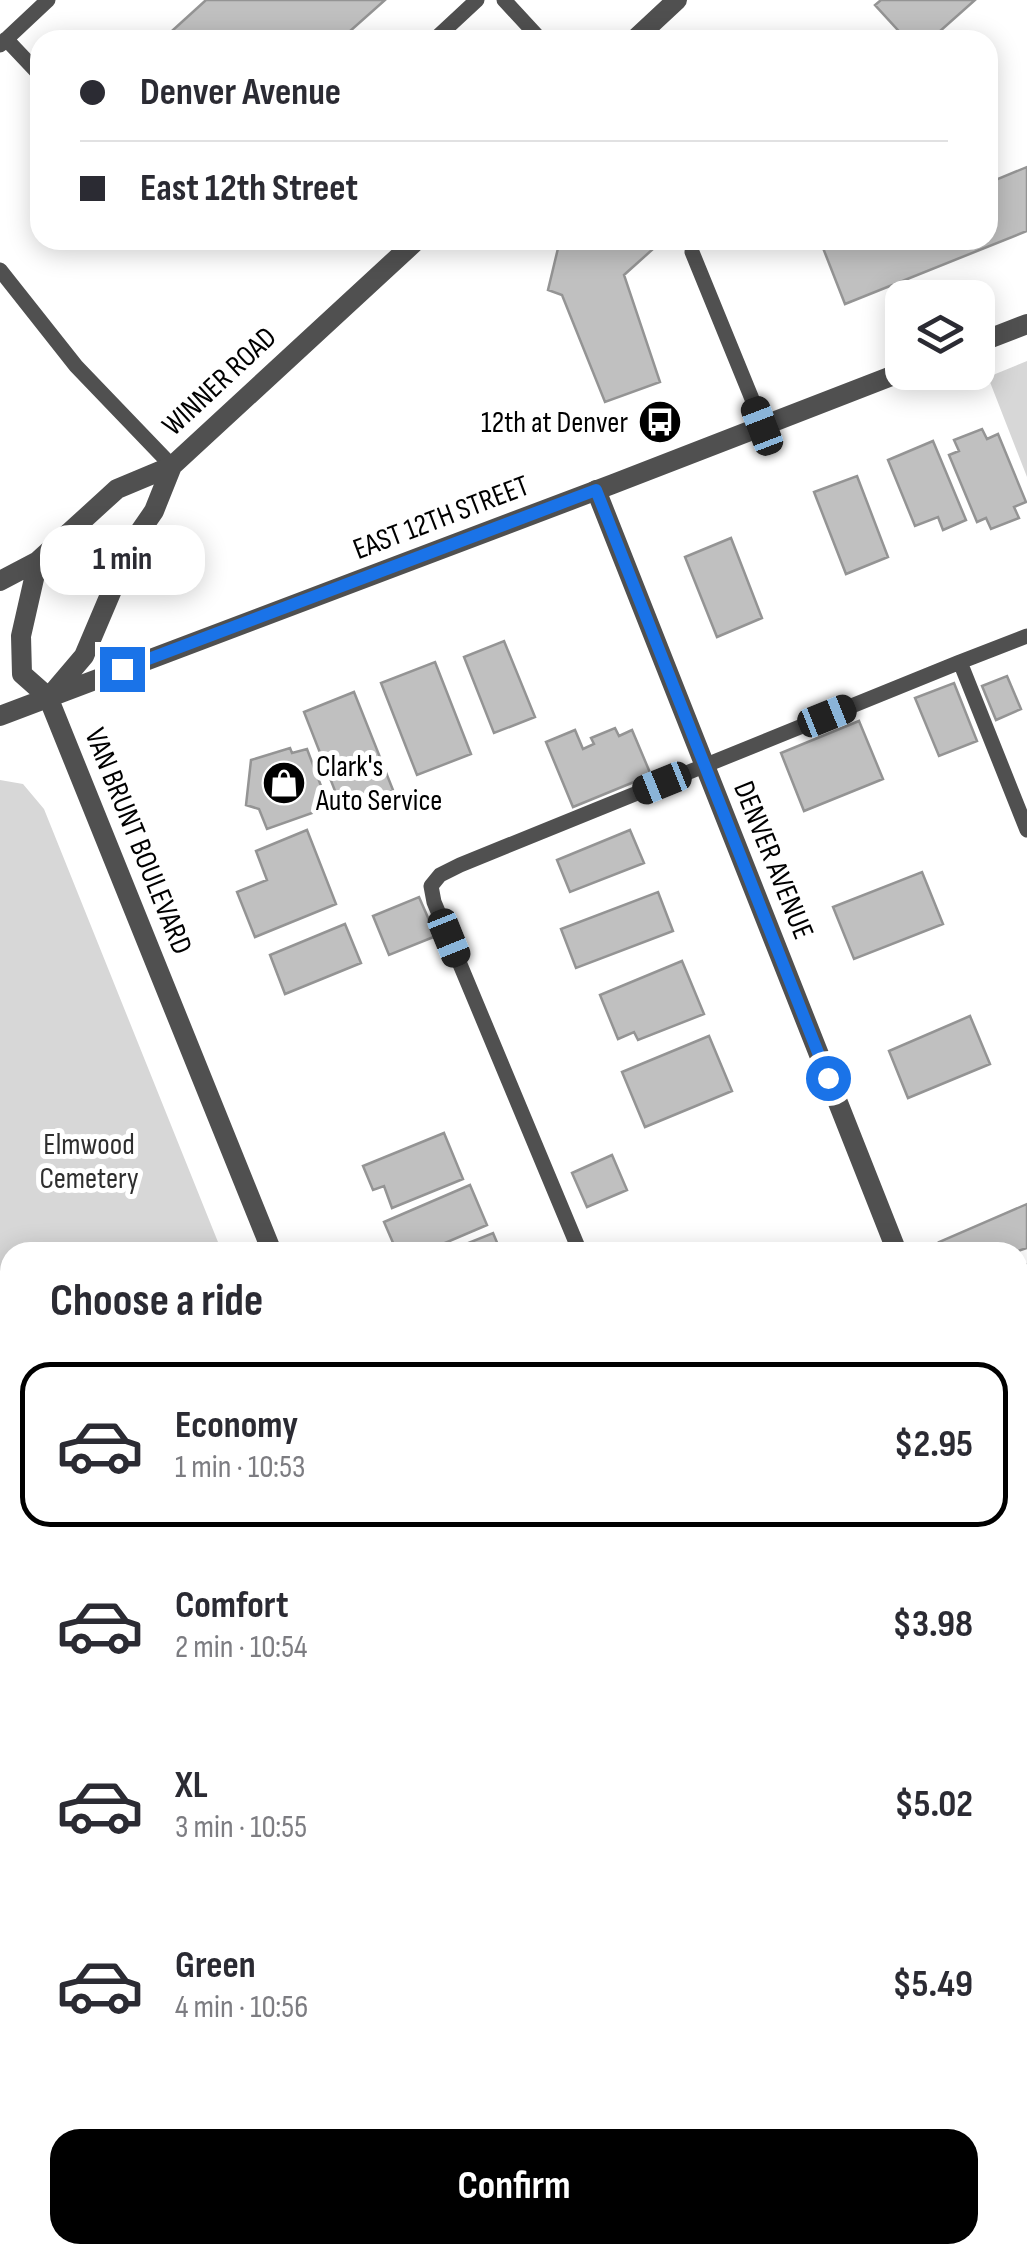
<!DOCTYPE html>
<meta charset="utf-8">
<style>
:root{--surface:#fff;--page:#f2f2f3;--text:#2b2b33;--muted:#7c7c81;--line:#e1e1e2;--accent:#000}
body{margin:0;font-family:"Sofia Sans Condensed",sans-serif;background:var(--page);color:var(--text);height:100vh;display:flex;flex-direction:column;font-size:38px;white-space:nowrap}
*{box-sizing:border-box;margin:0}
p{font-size:32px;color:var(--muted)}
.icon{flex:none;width:55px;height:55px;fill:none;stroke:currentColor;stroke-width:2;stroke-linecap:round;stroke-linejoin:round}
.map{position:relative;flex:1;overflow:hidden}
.panel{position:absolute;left:0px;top:1242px;width:1028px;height:1022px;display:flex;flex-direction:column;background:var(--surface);border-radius:30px 30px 0 0;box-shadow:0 5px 25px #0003}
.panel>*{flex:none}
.banner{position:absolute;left:30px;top:30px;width:968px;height:220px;border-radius:30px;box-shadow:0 5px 25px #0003;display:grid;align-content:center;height:220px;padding:0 50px;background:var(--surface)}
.fabs{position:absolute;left:885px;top:280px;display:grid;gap:20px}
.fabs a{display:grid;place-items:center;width:110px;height:110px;border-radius:20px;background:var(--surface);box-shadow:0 5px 25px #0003;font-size:50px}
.end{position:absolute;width:45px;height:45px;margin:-22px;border:12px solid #1a73e8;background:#fff;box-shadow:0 0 0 5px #fff}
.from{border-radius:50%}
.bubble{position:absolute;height:70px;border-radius:30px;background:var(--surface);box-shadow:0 5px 25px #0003;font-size:32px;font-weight:700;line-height:70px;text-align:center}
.car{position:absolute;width:30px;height:60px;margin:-30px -15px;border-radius:12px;box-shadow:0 0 8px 2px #0007;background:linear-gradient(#222 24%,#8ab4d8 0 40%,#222 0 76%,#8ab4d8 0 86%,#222 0)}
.banner b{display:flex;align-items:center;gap:35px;height:95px;font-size:38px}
.banner b+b{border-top:2px solid var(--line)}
.banner i{width:25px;height:25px;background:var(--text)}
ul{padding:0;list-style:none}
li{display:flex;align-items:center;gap:30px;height:165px;margin:0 20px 15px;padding:0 30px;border:5px solid transparent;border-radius:30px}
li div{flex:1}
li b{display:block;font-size:38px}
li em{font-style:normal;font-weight:700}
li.current{border-color:var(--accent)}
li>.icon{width:90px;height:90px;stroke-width:1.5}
h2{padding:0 50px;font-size:45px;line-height:120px}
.primary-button{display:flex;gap:20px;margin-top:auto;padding:20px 50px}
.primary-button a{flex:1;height:115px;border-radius:30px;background:var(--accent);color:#fff;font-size:40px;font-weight:700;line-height:115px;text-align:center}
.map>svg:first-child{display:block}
.green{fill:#d7d7d7}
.building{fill:#c0c0c0;stroke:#949494;stroke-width:2.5}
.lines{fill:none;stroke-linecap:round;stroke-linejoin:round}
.service{stroke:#505050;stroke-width:15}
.minor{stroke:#505050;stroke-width:20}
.tertiary{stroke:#505050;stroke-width:20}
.route{stroke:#1a73e8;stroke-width:12}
.labels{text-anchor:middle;stroke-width:10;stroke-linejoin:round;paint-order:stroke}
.street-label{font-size:30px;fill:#000;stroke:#fff}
.poi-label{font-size:30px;fill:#000;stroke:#fff;text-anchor:end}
.park-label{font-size:30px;fill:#2e2e2e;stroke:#fff}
</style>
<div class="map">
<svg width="1027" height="2264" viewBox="0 0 1027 2264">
<rect width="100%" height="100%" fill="#fff"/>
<!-- green -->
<path class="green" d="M1027,361V477L988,377Z
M0,780L23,784L44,809L222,1252H10V2255H623L627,2264H0Z"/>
<!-- building -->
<path class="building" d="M206,0H385L340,40H162Z
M881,0H975L930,40H907L875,5Z
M1027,167V231L845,304L823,248L844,240H988V183Z
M560,240H663L624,275L660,382L605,402L562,295L548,290Z
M982,429L987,439L998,434L1026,502L1014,507L1019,518L991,529L986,518L977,522L949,455L959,451L954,440Z
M933,441L966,520L943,530L938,517L915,526L888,460Z
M857,476L888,557L846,574L814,492Z
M731,538L762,618L717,637L685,557Z
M504,641L535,717L494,733L464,657Z
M435,662L471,754L417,775L381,683Z
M1007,676L1021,709L996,720L982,686Z
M954,683L977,741L939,756L915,698Z
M354,692L393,790L351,807L345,793L337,796L304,712Z
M859,721L883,779L804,811L781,753Z
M615,728L619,736L632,730L651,775L573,807L546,742L575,730L583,749L594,744L591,738Z
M290,748L292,753L307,749L329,807L267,829L259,809L246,805L251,760Z
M307,830L336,904L255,937L237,892L267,880L256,851Z
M630,830L644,863L570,892L557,860Z
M922,872L943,924L854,959L833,907Z
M658,892L673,931L576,968L561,929Z
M419,897L436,936L389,955L373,916Z
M345,924L361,963L285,994L270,955Z
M682,961L704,1014L638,1040L634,1032L618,1039L600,995Z
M970,1016L990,1064L908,1098L889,1051Z
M709,1036L732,1091L645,1127L622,1072Z
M444,1133L463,1179L392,1208L384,1186L373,1190L363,1166Z
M612,1155L627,1190L587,1207L572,1173Z
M470,1185L487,1225L424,1252H397L384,1222Z
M1027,1204V1248L1015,1252H944L939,1242Z
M493,1233L501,1252H446Z
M1027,1264V1326L1018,1330V1268Z
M1027,1819V1860L1018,1863V1823Z
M1027,1875V1920L1018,1924V1878Z
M1027,1929V1973L1018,1977V1933Z"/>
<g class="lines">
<!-- service -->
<path class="service" d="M504,0L541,40
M6,39L40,75
M434,40L477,0
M0,45L48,0
M692,252L763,426
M0,270L76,366L172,466
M1027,636L960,662L1027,830
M580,1252L434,902L431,886L440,875L460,865L960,662
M0,1299L10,1322
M0,1830L10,1835
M341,2255L345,2264
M978,2255L982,2264"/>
<!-- minor -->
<path class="minor" d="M596,490L897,1252
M1018,1558L1027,1582"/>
<!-- tertiary -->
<path class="tertiary" d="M634,40L677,0
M978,343L1027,324
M38,561L21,636L22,674L48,697L272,1252
M0,581L38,561L117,489L172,466L417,240
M50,696L84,656L132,543L154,511L172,466
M0,716L613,484L902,372
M675,2255L679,2264"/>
</g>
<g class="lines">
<!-- route -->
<path class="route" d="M122,669L596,490L828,1078"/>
</g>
<!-- icons -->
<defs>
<g id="bus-disc" transform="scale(2.25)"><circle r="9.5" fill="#000" stroke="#fff"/><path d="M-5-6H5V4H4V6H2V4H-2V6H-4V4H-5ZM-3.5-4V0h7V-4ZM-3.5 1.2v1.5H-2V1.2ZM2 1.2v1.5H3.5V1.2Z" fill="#fff"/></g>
<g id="shop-disc" transform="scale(2.25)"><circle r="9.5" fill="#000" stroke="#fff"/><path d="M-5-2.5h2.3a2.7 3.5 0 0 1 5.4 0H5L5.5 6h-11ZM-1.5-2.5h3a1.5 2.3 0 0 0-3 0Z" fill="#fff"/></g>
</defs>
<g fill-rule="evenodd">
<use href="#bus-disc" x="660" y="422"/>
<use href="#shop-disc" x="284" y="783"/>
</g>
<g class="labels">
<!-- street labels -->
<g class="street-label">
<text transform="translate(219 381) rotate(-43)" y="10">WINNER ROAD</text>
<text transform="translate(441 517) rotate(-21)" y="10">EAST 12TH STREET</text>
<text transform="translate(139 841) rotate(68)" y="10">VAN BRUNT BOULEVARD</text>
<text transform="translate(774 860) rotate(68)" y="10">DENVER AVENUE</text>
</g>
<!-- poi labels -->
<g class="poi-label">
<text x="628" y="432">12th at Denver</text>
<text x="316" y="776" text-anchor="start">Clark's<tspan x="316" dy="34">Auto Service</tspan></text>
</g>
<!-- park labels -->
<g class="park-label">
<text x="89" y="1154">Elmwood<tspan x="89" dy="34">Cemetery</tspan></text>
</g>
</g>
</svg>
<div class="fabs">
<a><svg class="icon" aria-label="layers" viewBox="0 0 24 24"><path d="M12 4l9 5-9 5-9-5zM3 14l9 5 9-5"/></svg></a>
</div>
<i class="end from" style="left:828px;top:1078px"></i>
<i class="end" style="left:122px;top:669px"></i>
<div class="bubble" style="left:40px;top:525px;width:165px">1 min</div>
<i class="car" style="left:762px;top:426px;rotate:339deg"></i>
<i class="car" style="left:827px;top:716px;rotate:68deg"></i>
<i class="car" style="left:662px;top:783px;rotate:248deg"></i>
<i class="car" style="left:449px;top:938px;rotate:158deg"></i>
<div class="banner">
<b><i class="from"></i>Denver Avenue</b>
<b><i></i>East 12th Street</b>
</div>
<section class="panel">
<h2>Choose a ride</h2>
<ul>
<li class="current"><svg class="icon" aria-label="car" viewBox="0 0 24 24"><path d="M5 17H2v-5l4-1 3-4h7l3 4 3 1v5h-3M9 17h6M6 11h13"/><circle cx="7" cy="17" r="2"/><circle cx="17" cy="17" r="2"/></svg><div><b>Economy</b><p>1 min · 10:53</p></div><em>$2.95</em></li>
<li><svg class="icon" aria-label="car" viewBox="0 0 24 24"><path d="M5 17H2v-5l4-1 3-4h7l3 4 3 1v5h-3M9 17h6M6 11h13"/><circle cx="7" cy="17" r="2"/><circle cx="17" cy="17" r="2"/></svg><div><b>Comfort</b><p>2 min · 10:54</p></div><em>$3.98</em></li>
<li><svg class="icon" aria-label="car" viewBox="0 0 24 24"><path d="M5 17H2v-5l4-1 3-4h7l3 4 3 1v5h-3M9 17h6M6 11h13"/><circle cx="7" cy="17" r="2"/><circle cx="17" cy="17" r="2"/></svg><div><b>XL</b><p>3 min · 10:55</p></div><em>$5.02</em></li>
<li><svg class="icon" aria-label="car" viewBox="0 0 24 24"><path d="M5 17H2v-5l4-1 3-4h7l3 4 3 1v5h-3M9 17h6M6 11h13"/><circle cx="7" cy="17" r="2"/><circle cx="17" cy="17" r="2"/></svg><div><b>Green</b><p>4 min · 10:56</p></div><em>$5.49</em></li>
</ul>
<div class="primary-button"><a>Confirm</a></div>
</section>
</div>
